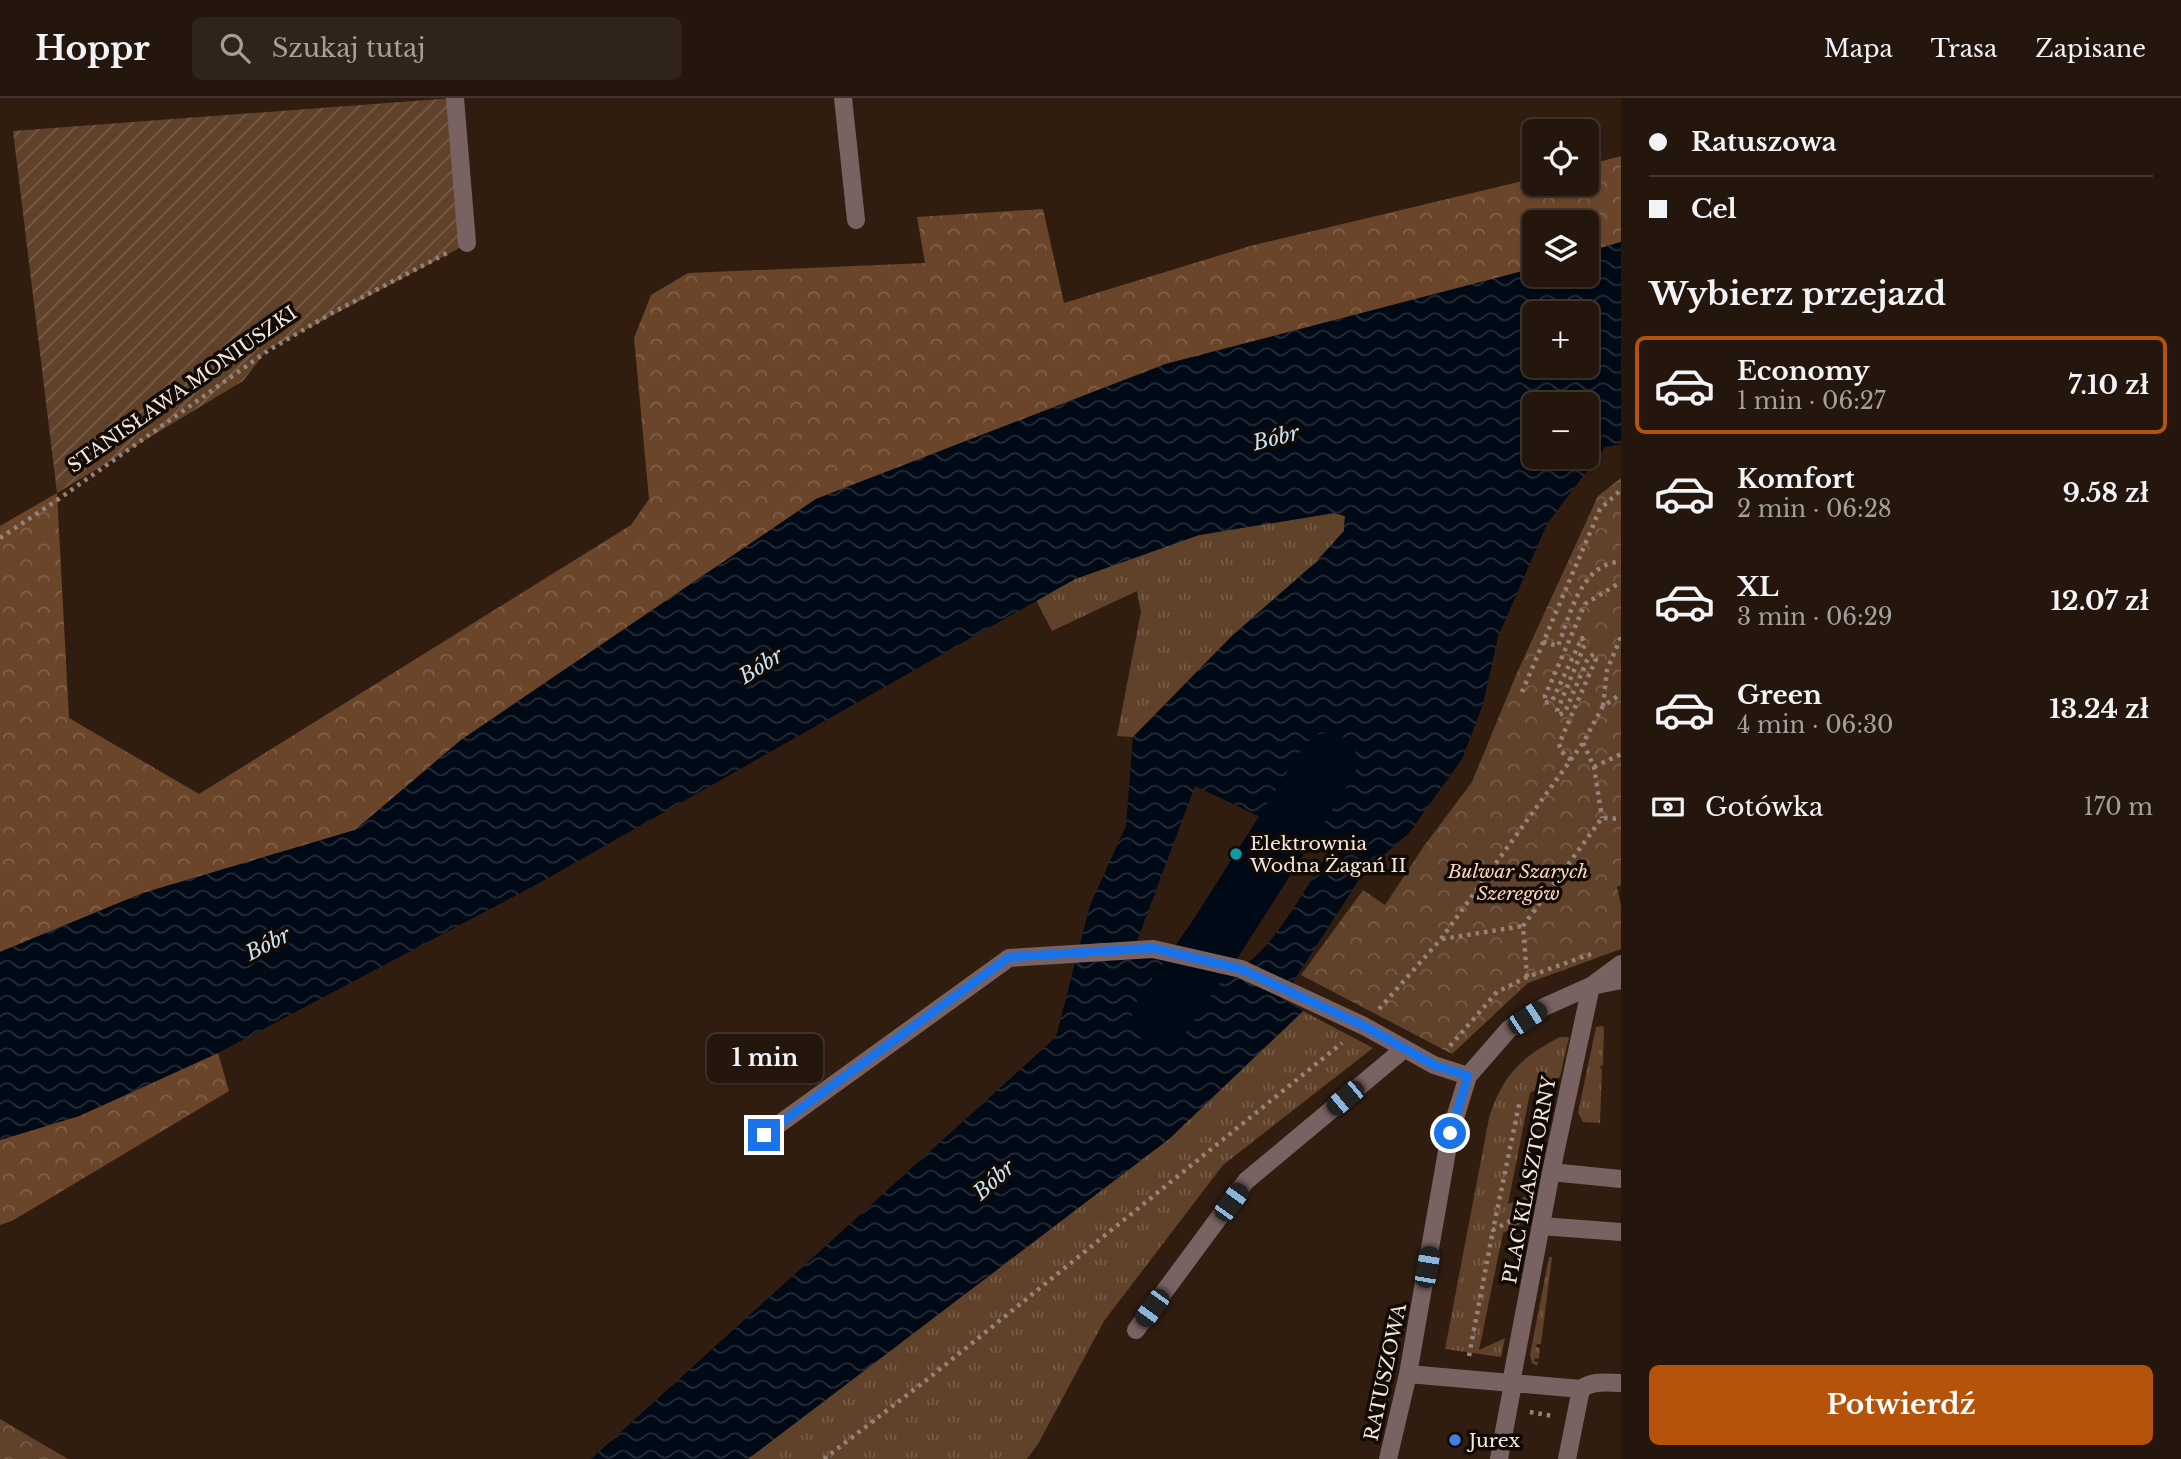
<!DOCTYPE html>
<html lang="pl">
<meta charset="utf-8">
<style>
:root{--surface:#24160c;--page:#30231a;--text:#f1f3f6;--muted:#a39f9d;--line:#41352d;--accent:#b45309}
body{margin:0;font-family:"Libre Baskerville",serif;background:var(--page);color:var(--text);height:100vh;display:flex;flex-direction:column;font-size:26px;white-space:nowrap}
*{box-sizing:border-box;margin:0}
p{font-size:23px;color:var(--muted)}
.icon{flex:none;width:38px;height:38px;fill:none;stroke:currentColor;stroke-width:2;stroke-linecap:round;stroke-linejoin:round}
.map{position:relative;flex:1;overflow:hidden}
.sheet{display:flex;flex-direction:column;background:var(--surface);width:560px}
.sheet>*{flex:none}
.hud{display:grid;align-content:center;height:154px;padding:0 28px;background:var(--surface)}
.controls{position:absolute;left:1522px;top:21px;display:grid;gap:14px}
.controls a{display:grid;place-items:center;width:77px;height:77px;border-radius:10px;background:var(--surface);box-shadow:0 2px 5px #0004,0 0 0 2px var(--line);font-size:35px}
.end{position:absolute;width:32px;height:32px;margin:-16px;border:9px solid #1a73e8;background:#fff;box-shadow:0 0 0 4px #fff}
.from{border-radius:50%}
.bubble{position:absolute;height:49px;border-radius:10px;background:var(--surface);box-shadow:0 2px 5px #0004,0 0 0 2px var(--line);font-size:23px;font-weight:700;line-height:49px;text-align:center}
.car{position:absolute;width:21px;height:42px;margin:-21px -10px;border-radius:9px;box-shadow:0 0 5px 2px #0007;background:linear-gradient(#222 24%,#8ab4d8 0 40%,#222 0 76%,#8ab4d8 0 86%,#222 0)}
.hud b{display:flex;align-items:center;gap:24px;height:66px;font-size:26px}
.hud b+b{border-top:2px solid var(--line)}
.hud i{width:18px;height:18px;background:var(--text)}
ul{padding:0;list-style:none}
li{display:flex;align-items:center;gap:21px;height:98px;margin:0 14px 10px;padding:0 14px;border:4px solid transparent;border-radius:10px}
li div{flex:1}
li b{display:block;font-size:26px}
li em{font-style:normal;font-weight:700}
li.on{border-color:var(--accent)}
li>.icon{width:63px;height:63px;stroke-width:1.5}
h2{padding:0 28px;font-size:32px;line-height:84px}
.pay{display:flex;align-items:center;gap:18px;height:77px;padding:0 28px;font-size:26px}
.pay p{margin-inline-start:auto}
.button{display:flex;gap:14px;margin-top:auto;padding:14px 28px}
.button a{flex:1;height:80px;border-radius:10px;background:var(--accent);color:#fff;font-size:28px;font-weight:700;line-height:80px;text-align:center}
header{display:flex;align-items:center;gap:42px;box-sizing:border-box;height:98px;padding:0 35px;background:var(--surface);border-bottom:2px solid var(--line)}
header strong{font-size:33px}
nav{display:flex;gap:38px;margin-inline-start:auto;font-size:24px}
.search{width:490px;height:63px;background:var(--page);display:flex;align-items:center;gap:18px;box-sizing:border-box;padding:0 24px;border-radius:10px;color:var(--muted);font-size:26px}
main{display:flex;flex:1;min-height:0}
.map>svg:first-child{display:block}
.grass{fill:url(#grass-tufts)}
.forest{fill:url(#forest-crowns)}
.park{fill:url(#park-crowns)}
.garden{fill:url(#garden-furrows)}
.water{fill:url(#water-waves);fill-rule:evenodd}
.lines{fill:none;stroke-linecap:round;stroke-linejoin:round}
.river{stroke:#000916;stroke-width:58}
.path{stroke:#938378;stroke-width:4.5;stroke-dasharray:3.5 5;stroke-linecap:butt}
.minor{stroke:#796362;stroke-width:18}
.route{stroke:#1a73e8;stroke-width:9}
.culture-dot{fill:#0f9aa8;stroke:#120a05;stroke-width:2.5}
.shop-dot{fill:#3f7fe0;stroke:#120a05;stroke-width:2.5}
.labels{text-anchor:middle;stroke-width:7;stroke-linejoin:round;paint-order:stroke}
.street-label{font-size:19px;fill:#f4e7de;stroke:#120a05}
.poi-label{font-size:19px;fill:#f4e7de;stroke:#120a05;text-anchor:start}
.park-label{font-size:19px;font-style:italic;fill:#fcd4ba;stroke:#120a05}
.water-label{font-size:21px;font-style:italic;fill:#c8e3f6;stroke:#120a05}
</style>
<header>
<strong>Hoppr</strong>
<div class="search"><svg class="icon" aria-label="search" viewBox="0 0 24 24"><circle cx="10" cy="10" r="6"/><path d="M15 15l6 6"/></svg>Szukaj tutaj</div>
<nav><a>Mapa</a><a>Trasa</a><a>Zapisane</a></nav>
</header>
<main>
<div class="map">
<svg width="1621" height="1361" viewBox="0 0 1621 1361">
<defs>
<pattern id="grass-tufts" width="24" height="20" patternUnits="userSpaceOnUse" patternTransform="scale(1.75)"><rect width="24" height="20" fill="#60412a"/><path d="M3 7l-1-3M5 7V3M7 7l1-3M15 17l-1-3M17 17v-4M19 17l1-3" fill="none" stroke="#775c48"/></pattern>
<pattern id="forest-crowns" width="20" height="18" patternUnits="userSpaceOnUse" patternTransform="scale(1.75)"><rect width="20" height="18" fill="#6a452a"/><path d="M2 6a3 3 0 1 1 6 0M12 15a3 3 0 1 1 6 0" fill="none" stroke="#806048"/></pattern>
<pattern id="park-crowns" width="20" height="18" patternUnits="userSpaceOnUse" patternTransform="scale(1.75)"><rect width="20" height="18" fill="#60412a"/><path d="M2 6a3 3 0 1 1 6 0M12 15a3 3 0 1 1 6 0" fill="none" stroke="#775c48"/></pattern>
<pattern id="garden-furrows" width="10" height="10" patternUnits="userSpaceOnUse" patternTransform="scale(1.75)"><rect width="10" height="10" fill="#60412a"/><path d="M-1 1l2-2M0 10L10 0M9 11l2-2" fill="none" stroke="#775c48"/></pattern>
<pattern id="water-waves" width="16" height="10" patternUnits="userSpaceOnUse" patternTransform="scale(1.75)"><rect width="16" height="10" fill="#000916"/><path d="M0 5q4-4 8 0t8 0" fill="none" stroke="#262d37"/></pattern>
</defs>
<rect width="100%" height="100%" fill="#301d10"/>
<!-- grass -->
<path class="grass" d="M1334,415L1345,418L1344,433L1315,465L1232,538L1133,639L1117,638L1141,514L1137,493L1052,533L1036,502L1075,481L1199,437Z
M1303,913L1373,950L1223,1067L1104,1223L1038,1346L1027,1361H748L1169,1041Z
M1602,928L1604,929L1603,967L1600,969L1602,972L1600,1025L1583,1024L1578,1015L1596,929Z
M1560,939H1569L1560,979L1530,995L1508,1106L1536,1094L1530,1121L1503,1135L1479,1252L1505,1240L1501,1259L1445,1251L1489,1020C1502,978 1521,959 1560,939Z
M1549,1159H1552L1541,1246H1537L1536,1249L1540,1250L1539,1261L1535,1260L1534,1263L1538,1264L1537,1268L1532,1265L1530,1257Z"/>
<!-- forest -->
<path class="forest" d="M1621,58V144L1587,154V124H1535V170L1165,266L816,401L461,642L355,732L143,795L0,854V428L57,395L69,620L199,696L631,427L649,401L634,240L651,197L688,175L925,165L917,119L1043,111L1064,205L1250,148L1535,80V86H1587V67Z
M218,955L229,993L12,1123L0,1127V1042L79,1018Z"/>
<!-- park -->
<path class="park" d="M1621,380V787L1617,789L1621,808V851L1528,885L1452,956L1301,877L1363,792L1385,807L1424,748L1472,684L1516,577L1598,398Z
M0,1321L68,1361H0Z"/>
<!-- garden -->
<path class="garden" d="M454,0L467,146L267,252L243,283L57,395L13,33Z"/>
<!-- water -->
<path class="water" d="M1621,144V346L1605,349L1547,426L1498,539L1483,606L1462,661L1409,735L1364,774L1282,901L1303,913L1169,1041L748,1361H591L1056,939L1090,807L1126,728L1133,639L1232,538L1315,465L1344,433L1345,418L1334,415L1199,437L1075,481L541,784L218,955L79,1018L0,1042V854L143,795L355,732L461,642L816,401L1166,266L1535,170V177H1587V154ZM1535,215H1587V268H1535ZM1535,306H1587V359H1535ZM1195,688L1330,752C1306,788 1277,846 1241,870L1137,843Z"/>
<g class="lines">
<!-- river -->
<path class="river" d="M1161,919L1216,840L1328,664"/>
<!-- path -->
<path class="path" d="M0,440L53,405L269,252L332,215L447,155
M1543,544L1558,548C1570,518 1581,464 1621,464
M1522,594L1600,411L1621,392
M1603,608L1607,572L1621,539
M1583,645L1594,669L1602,720
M1571,662L1562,654L1559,646L1596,561L1594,556L1588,560L1565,614L1559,617L1557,613L1585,546L1582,540L1552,603L1545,605V598L1585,506L1621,484
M1594,669L1621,656
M1442,841L1523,828
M1527,879L1523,828L1602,720L1621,721
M1379,911L1441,841L1583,645L1603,608L1621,596
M1450,948L1497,894L1527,879L1591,856
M1518,1119L1493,1132L1520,1002
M1469,1258L1493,1132
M1530,1314L1553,1318
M824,1361L929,1280L1342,945"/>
<!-- minor -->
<path class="minor" d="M455,0L467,145
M843,0L856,122
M1594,886L1621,866
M764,1037L1009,860L1153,851L1241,871L1364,928L1434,967L1468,978
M1551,1074L1621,1081
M1541,1128L1621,1134
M1136,1232L1246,1083L1404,951
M1408,1276L1581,1291C1593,1282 1607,1285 1621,1285
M1511,1285L1551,1074L1591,888
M1388,1361L1408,1276L1450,1036L1468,978L1509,931L1544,909L1591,888L1621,882
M1499,1361L1513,1285
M1567,1361L1581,1291"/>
</g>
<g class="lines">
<!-- route -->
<path class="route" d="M764,1037L1009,859L1153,850L1241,871L1364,928L1434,967L1468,978L1450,1035"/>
</g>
<!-- markers -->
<circle class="culture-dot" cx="1236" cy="756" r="7"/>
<circle class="shop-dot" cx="1455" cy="1342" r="7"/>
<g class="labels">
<!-- street labels -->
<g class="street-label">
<text transform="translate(182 291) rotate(-35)" y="7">STANISŁAWA MONIUSZKI</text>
<text transform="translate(1529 1082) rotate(-79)" y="7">PLAC KLASZTORNY</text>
<text transform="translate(1385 1274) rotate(-78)" y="7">RATUSZOWA</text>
</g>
<!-- poi labels -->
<g class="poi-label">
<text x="1250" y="752">Elektrownia<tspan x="1250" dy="22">Wodna Żagań II</tspan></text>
<text x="1469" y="1349">Jurex</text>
</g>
<!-- park labels -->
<g class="park-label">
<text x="1518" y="780">Bulwar Szarych<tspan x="1518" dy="22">Szeregów</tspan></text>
</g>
<!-- water labels -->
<g class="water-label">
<text transform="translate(1276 340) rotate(-14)" y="7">Bóbr</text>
<text transform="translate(761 568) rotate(-32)" y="7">Bóbr</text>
<text transform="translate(268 846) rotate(-27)" y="7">Bóbr</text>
<text transform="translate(994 1082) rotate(-42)" y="7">Bóbr</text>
</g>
</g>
</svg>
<div class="controls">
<a><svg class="icon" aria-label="locate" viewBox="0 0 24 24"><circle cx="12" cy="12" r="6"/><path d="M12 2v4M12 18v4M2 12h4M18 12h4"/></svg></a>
<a><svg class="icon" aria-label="layers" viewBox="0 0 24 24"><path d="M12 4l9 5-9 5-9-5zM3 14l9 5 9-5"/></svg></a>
<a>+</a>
<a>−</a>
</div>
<i class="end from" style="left:1450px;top:1035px"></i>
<i class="end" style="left:764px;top:1037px"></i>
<div class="bubble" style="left:707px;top:936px;width:116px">1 min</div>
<i class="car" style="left:1527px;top:920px;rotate:57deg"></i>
<i class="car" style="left:1345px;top:1000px;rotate:230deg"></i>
<i class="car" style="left:1231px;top:1104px;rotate:36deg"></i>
<i class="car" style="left:1427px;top:1169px;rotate:10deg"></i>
<i class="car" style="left:1152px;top:1210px;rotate:216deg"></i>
</div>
<section class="sheet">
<div class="hud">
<b><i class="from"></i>Ratuszowa</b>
<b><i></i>Cel</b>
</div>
<h2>Wybierz przejazd</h2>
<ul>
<li class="on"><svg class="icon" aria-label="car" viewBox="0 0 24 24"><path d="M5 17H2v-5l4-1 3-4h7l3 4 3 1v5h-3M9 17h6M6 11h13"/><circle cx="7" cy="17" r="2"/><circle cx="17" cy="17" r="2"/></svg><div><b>Economy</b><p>1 min · 06:27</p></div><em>7.10 zł</em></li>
<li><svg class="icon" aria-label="car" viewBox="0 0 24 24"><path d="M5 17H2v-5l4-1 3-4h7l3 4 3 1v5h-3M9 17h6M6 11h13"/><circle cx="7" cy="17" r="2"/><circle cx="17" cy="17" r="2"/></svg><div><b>Komfort</b><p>2 min · 06:28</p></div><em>9.58 zł</em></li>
<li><svg class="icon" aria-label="car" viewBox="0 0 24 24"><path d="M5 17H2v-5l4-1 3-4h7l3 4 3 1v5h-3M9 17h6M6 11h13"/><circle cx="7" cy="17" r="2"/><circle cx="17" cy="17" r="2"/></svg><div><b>XL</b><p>3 min · 06:29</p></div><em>12.07 zł</em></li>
<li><svg class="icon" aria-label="car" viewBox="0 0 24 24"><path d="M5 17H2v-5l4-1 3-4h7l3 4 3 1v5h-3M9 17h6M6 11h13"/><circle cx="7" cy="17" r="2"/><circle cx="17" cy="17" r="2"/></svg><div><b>Green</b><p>4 min · 06:30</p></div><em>13.24 zł</em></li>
</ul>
<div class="pay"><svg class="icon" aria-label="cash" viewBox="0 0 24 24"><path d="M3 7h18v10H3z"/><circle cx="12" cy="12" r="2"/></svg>Gotówka<p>170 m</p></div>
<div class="button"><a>Potwierdź</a></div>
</section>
</main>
